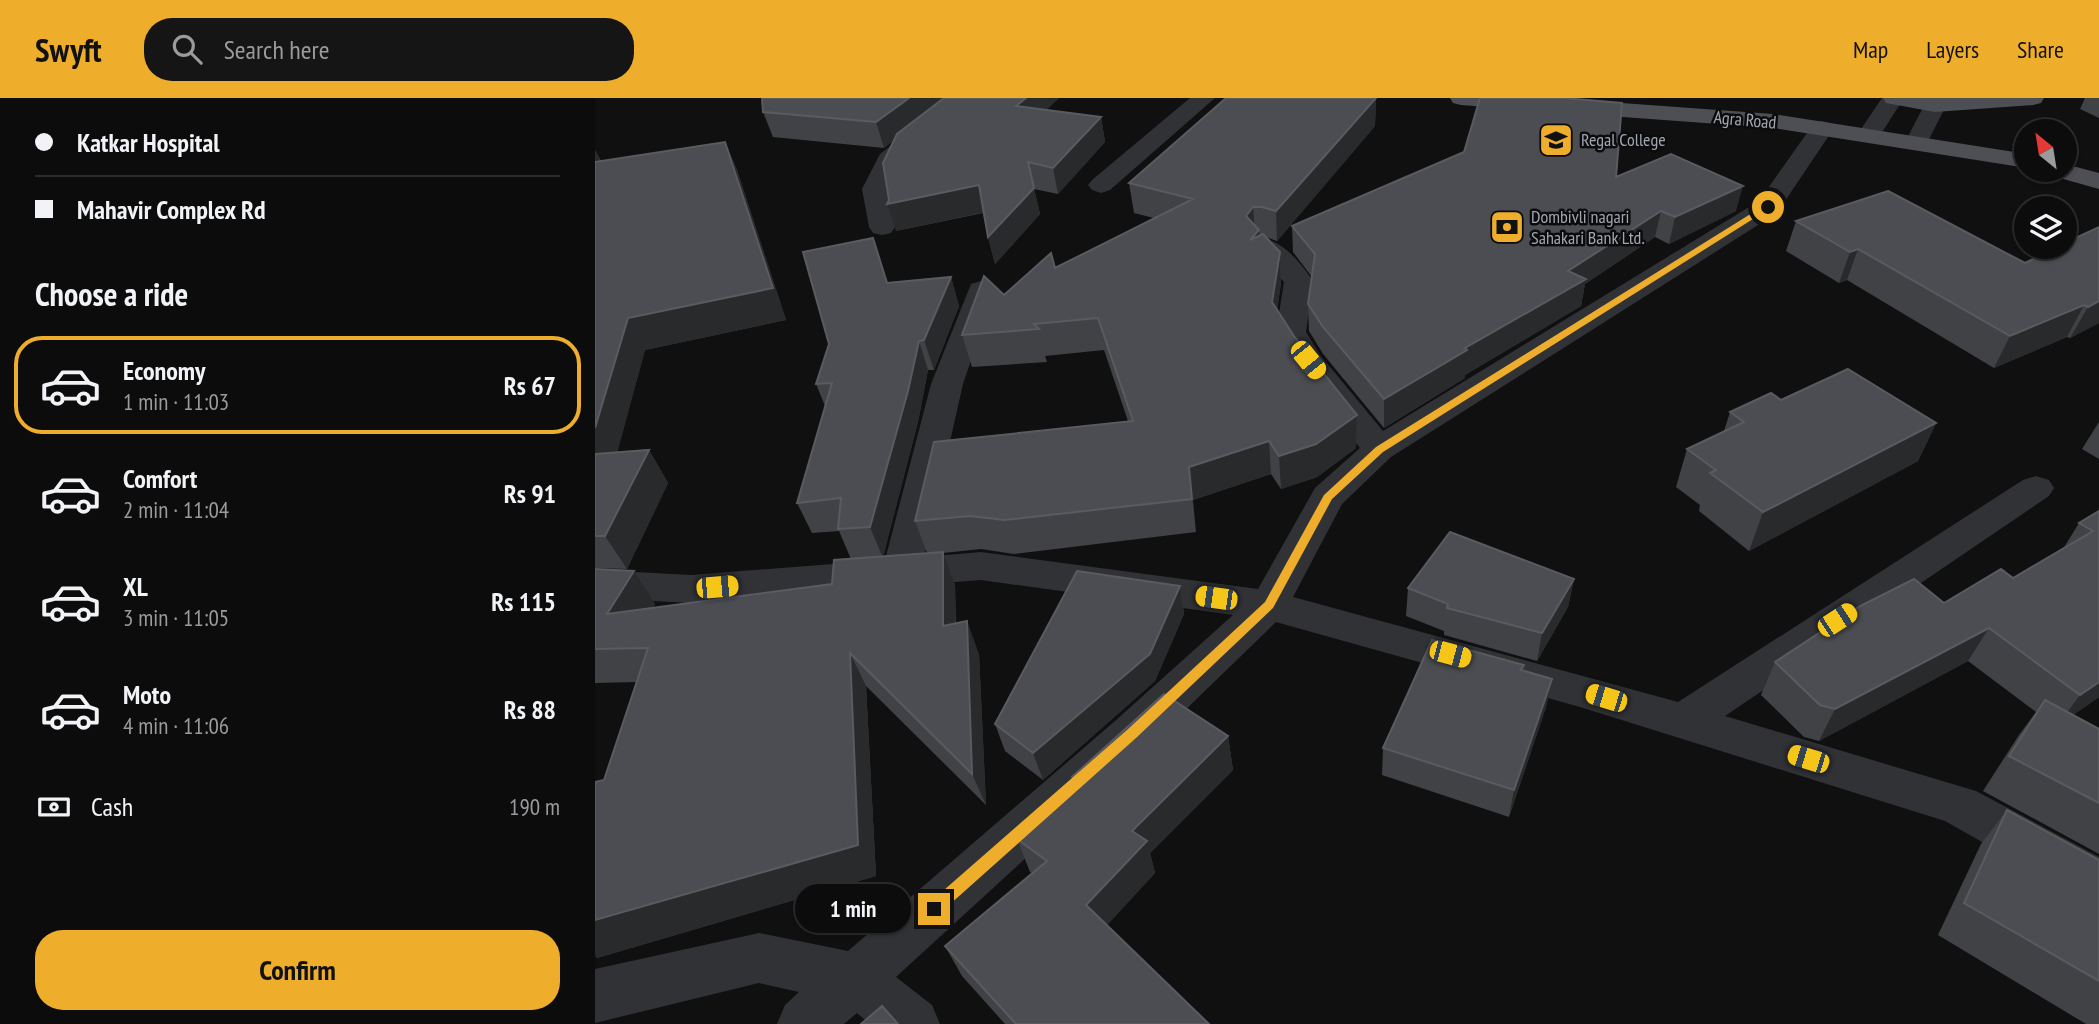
<!DOCTYPE html>
<meta charset="utf-8">
<style>
:root{--surface:#0c0c0d;--page:#151516;--text:#f1f3f6;--muted:#9a9b9d;--line:#2c2c2e;--accent:#eeae2c}
body{margin:0;font-family:"PT Sans Narrow",sans-serif;background:var(--page);color:var(--text);height:100vh;display:flex;flex-direction:column;font-size:26px;white-space:nowrap}
*{box-sizing:border-box;margin:0}
p{font-size:23px;color:var(--muted)}
.icon{flex:none;width:38px;height:38px;fill:none;stroke:currentColor;stroke-width:2;stroke-linecap:round;stroke-linejoin:round}
.map{position:relative;flex:1;overflow:hidden}
.panel{display:flex;flex-direction:column;background:var(--surface);width:595px}
.panel>*{flex:none}
.banner{display:grid;align-content:center;height:154px;padding:0 35px;background:var(--surface)}
.needle{width:46px;rotate:330deg}
.buttons{position:absolute;left:1419px;top:21px;display:grid;gap:14px}
.buttons a{display:grid;place-items:center;width:63px;height:63px;border-radius:50%;background:var(--surface);box-shadow:0 2px 5px #0004,0 0 0 2px var(--line);font-size:35px}
.end{position:absolute;width:32px;height:32px;margin:-16px;border:9px solid #eeae2c;background:#111;box-shadow:0 0 0 4px #111}
.from{border-radius:50%}
.bubble{position:absolute;height:49px;border-radius:24px;background:var(--surface);box-shadow:0 2px 5px #0004,0 0 0 2px var(--line);font-size:23px;font-weight:800;line-height:49px;text-align:center}
.car{position:absolute;width:21px;height:42px;margin:-21px -10px;border-radius:9px;box-shadow:0 0 5px 2px #0007;background:linear-gradient(#f5c518 24%,#345 0 40%,#f5c518 0 76%,#345 0 86%,#f5c518 0)}
.banner b{display:flex;align-items:center;gap:24px;height:66px;font-size:26px}
.banner b+b{border-top:2px solid var(--line)}
.banner i{width:18px;height:18px;background:var(--text)}
ul{padding:0;list-style:none}
li{display:flex;align-items:center;gap:21px;height:98px;margin:0 14px 10px;padding:0 21px;border:4px solid transparent;border-radius:28px}
li div{flex:1}
li b{display:block;font-size:26px}
li em{font-style:normal;font-weight:800}
li.active{border-color:var(--accent)}
li>.icon{width:63px;height:63px;stroke-width:1.5}
h2{padding:0 35px;font-size:32px;line-height:84px}
.pay{display:flex;align-items:center;gap:18px;height:77px;padding:0 35px;font-size:26px}
.pay p{margin-inline-start:auto}
.action{display:flex;gap:14px;margin-top:auto;padding:14px 35px}
.action a{flex:1;height:80px;border-radius:28px;background:var(--accent);color:#111;font-size:28px;font-weight:800;line-height:80px;text-align:center}
header{display:flex;align-items:center;gap:42px;box-sizing:border-box;height:98px;padding:0 35px;background:var(--accent);color:#111}
header strong{font-size:33px}
nav{display:flex;gap:38px;margin-inline-start:auto;font-size:24px}
.search{width:490px;height:63px;background:var(--page);display:flex;align-items:center;gap:18px;box-sizing:border-box;padding:0 24px;border-radius:28px;color:var(--muted);font-size:26px}
main{display:flex;flex:1;min-height:0}
.map>svg:first-child{display:block}
.lines{fill:none;stroke-linecap:round;stroke-linejoin:round}
.minor{fill:#313236;fill-rule:evenodd}
.major{fill:#4d4f55;fill-rule:evenodd}
.wall{fill:#414246}
.shaded-wall{fill:#292a2c}
.building{fill:#4c4d52;stroke:#595b61;stroke-width:2}
.route{fill:#eeae2c}
.labels{text-anchor:middle;stroke-width:5;stroke-linejoin:round;paint-order:stroke}
.far-street-label{font-size:18px;fill:#a1a6b2;stroke:#0b0b0c}
.far-poi-label{font-size:18px;fill:#a1a6b2;stroke:#0b0b0c;text-anchor:start}
</style>
<header>
<strong>Swyft</strong>
<div class="search"><svg class="icon" aria-label="search" viewBox="0 0 24 24"><circle cx="10" cy="10" r="6"/><path d="M15 15l6 6"/></svg>Search here</div>
<nav><a>Map</a><a>Layers</a><a>Share</a></nav>
</header>
<main>
<section class="panel">
<div class="banner">
<b><i class="from"></i>Katkar Hospital</b>
<b><i></i>Mahavir Complex Rd</b>
</div>
<h2>Choose a ride</h2>
<ul>
<li class="active"><svg class="icon" aria-label="car" viewBox="0 0 24 24"><path d="M5 17H2v-5l4-1 3-4h7l3 4 3 1v5h-3M9 17h6M6 11h13"/><circle cx="7" cy="17" r="2"/><circle cx="17" cy="17" r="2"/></svg><div><b>Economy</b><p>1 min · 11:03</p></div><em>Rs 67</em></li>
<li><svg class="icon" aria-label="car" viewBox="0 0 24 24"><path d="M5 17H2v-5l4-1 3-4h7l3 4 3 1v5h-3M9 17h6M6 11h13"/><circle cx="7" cy="17" r="2"/><circle cx="17" cy="17" r="2"/></svg><div><b>Comfort</b><p>2 min · 11:04</p></div><em>Rs 91</em></li>
<li><svg class="icon" aria-label="car" viewBox="0 0 24 24"><path d="M5 17H2v-5l4-1 3-4h7l3 4 3 1v5h-3M9 17h6M6 11h13"/><circle cx="7" cy="17" r="2"/><circle cx="17" cy="17" r="2"/></svg><div><b>XL</b><p>3 min · 11:05</p></div><em>Rs 115</em></li>
<li><svg class="icon" aria-label="car" viewBox="0 0 24 24"><path d="M5 17H2v-5l4-1 3-4h7l3 4 3 1v5h-3M9 17h6M6 11h13"/><circle cx="7" cy="17" r="2"/><circle cx="17" cy="17" r="2"/></svg><div><b>Moto</b><p>4 min · 11:06</p></div><em>Rs 88</em></li>
</ul>
<div class="pay"><svg class="icon" aria-label="cash" viewBox="0 0 24 24"><path d="M3 7h18v10H3z"/><circle cx="12" cy="12" r="2"/></svg>Cash<p>190 m</p></div>
<div class="action"><a>Confirm</a></div>
</section>
<div class="map">
<svg width="1504" height="926" viewBox="0 0 1504 926">
<rect width="100%" height="100%" fill="#101011"/>
<g class="lines">
<!-- minor -->
<path class="minor" d="M357,0H382L307,60L293,91L300,129L296,135L287,137L278,135L274,129L267,91L285,56Z
M595,0H620L515,92L506,95L497,92L493,87L497,82Z
M1287,0H1309L1282,42H1266L1262,37Z
M1333,0H1355L1330,49H1314L1310,44Z
M1227,23L1235,25L1239,30L1182,115L796,359L747,406L698,499L1083,604L1428,382L1441,378L1454,382L1459,390L1454,398L1130,618L1381,693L1504,759V807L1486,800L1350,723L985,609L681,524L552,649L301,879L337,907L345,926H275L262,915L249,926H182L190,907L204,894L164,885L0,925V871L164,835L253,853L520,623L638,517L386,482L96,505L0,500V472L96,477L290,462L336,286L376,186L386,183L396,186L400,192L368,286L329,459L386,454L663,491L720,390L765,350L702,269L681,234L689,184L656,148L660,142C683,136 706,165 718,183L711,234L726,258L788,333L1164,103L1219,25Z"/>
<!-- major -->
<path class="major" d="M855,0H958L1178,16L1432,56V70L1178,30L866,7L858,5Z
M1288,0H1449L1446,5L1438,7L1340,14L1291,5Z
M1470,66L1504,75V91L1454,77L1451,72H1470Z"/>
</g>
<!-- wall -->
<path class="wall" d="M167,0H464L451,12L506,19L510,44L463,96L439,91L445,116L400,166L393,139L388,115L301,133L294,102L299,42L289,50L178,39L168,14Z
M781,0L780,28L682,143L671,139L685,154L686,185L682,212L699,238L762,317L761,350L722,379L686,391L676,376L598,402L601,434L419,456L386,451L348,455L360,487L361,526L384,556L391,707L271,588L281,778L2,860L9,682L42,584L0,585V471L60,506L58,510L237,486L256,461L244,433L217,435L202,405L230,308L221,286L292,185L356,179L364,208L339,272H333L323,324L288,458L332,455L320,423L533,323L509,252L450,258L452,264L377,269L367,237L409,197L559,120L539,115L534,85Z
M1490,0H1504V20L1485,11Z
M130,44L142,72L191,222L50,252L22,354L54,352L73,385L32,471L0,470V52L6,63Z
M1021,79L1141,113L1074,146L1060,139L990,186L986,208L870,277V280L789,330L728,256L714,233L713,206L717,179L698,154L697,128Z
M1201,123L1430,165L1504,129V225L1475,240L1472,239L1399,270L1252,182L1244,185L1191,153Z
M1186,302L1341,325L1323,363L1154,453L1104,413L1105,407L1081,389L1092,351L1129,333L1135,314Z
M1504,324V361L1487,351Z
M1504,413V599L1478,617L1504,631V756L1388,693L1424,637L1441,614L1373,563L1224,643L1209,639L1166,597L1180,564L1418,480L1468,451L1484,425Z
M979,481L973,509L942,563L849,537V533L811,518L813,490Z
M585,488L589,516L560,583L448,682L410,653L400,626Z
M928,572L957,581L951,609L914,719L787,677L788,650Z
M633,638L638,672L555,755L560,775L512,827L614,926H410L367,878L350,848L437,775L435,774L422,741L479,686L477,679Z
M1412,712L1504,762V926H1491L1343,837L1386,746Z"/>
<!-- shaded-wall -->
<path class="shaded-wall" d="M314,0H353L289,50L281,24Z
M431,0H464L427,33L421,8Z
M781,0L780,28L682,143L681,113Z
M506,19L510,44L463,96L458,70Z
M130,44L142,72L191,222L50,252L13,389L0,369V330L33,220Z
M0,52L13,78L0,91Z
M384,87L390,114L301,133L292,106Z
M1148,88L1141,113L1074,146L1080,119Z
M439,90L445,116L400,166L393,139Z
M658,109L660,136L664,132L666,162L657,173L651,118Z
M1066,113L1060,139L990,186L986,208L870,277V280L789,330V301L870,250L973,173Z
M1263,151L1252,182L1244,185L1255,154Z
M685,154L686,185L679,235L677,204Z
M356,179L364,208L339,272L329,242Z
M1504,203V225L1475,240L1493,209Z
M1489,207L1472,239L1399,270L1415,238Z
M324,243L333,272L323,324L288,460L275,429Z
M762,317L761,350L722,379L686,391L684,358Z
M1341,325L1323,363L1154,453L1168,414Z
M674,343L676,376L598,402L601,434L594,369Z
M54,352L73,385L32,471L10,438Z
M348,454L360,487L361,561L348,528Z
M39,473L60,506L35,549L12,516Z
M979,481L973,509L942,563L947,535Z
M585,488L589,516L560,583L448,682L438,655Z
M372,523L384,556L391,707L377,676Z
M1394,530L1373,563L1224,643L1240,611Z
M255,555L271,588L281,778L2,860L0,858V822Z
M957,581L951,609L914,719L919,692Z
M1504,584V599L1461,629L1485,597Z
M633,638L638,672L555,755L560,775L502,838L491,807L537,733Z"/>
<!-- building -->
<path class="building" d="M167,0H314L281,24L168,14Z
M349,0H431L421,8L506,19L458,70L433,64L439,90L393,139L384,87L292,106L294,102L288,65L302,36Z
M631,0H781L681,113L667,109H658L651,118L664,132L655,142L668,136L685,154L677,204L699,238L762,317L721,346L684,358L674,343L594,369L597,401L409,422L375,418L320,423L339,344L538,323L503,220L439,226L444,231L367,237L389,178L409,197L456,155L460,170L598,101L534,85Z
M885,0H969L1027,5L1021,79L1076,56L1148,88L1080,119L1066,113L973,173L991,181L870,250L872,252L789,301L728,229L713,206L720,156L697,128L869,54Z
M130,44L178,190L33,220L0,330V64Z
M1293,93L1430,165L1463,149H1470V145L1504,129V203L1493,209L1489,207L1415,238L1263,151L1255,154L1201,123Z
M278,140L292,185L356,179L329,242L324,243L313,293L275,429L243,431L246,400L202,405L237,285L221,286L234,246L208,154Z
M1253,271L1341,325L1168,414L1115,375L1121,372L1092,351L1149,324L1135,314L1176,295L1186,302Z
M54,352L10,438H0V356Z
M1504,413V584L1485,597L1394,530L1240,611L1225,607L1180,564L1265,508L1319,481L1349,505L1406,471L1418,480L1498,433L1484,425Z
M855,434L979,481L947,535L852,510L853,506L813,490Z
M348,454V528L372,523L377,676L255,555L263,747L0,822V684L9,682L53,550L0,551V471L39,473L12,516L237,486L239,462Z
M482,473L585,488L555,556L438,655L400,626Z
M837,542L929,567L926,572L957,581L919,692L788,650Z
M569,596L633,638L537,733L552,743L491,807L614,926H421L350,848L452,763L422,741L483,683L477,679Z
M1450,602L1504,631V705L1414,658Z
M1412,712L1504,762V883L1369,805Z
M287,908L303,926H266Z"/>
<!-- route -->
<path class="route" d="M1170,107L1177,109L788,354L737,401L678,510L541,640L344,816H333L331,811L333,806L532,632L670,504L729,397L781,349Z"/>
<!-- icons -->
<defs>
<g id="university-square" transform="scale(1.75)"><rect x="-9" y="-9" width="18" height="18" rx="4" fill="#eeae2c" stroke="#0b0b0c"/><path d="M0-5L7-2L0 1L-7-2ZM-4 1L0 2.5L4 1V4Q0 6-4 4Z" fill="#111"/></g>
<g id="bank-square" transform="scale(1.75)"><rect x="-9" y="-9" width="18" height="18" rx="4" fill="#eeae2c" stroke="#0b0b0c"/><path d="M-6-4H6V4H-6ZM0-2.3a2.3 2.3 0 1 0 0 4.6a2.3 2.3 0 1 0 0-4.6Z" fill="#111"/></g>
</defs>
<g fill-rule="evenodd">
<use href="#university-square" x="961" y="42"/>
<use href="#bank-square" x="912" y="129"/>
</g>
<g class="labels">
<!-- far-street labels -->
<g class="far-street-label">
<text transform="translate(1150 22) rotate(5)" y="6">Agra Road</text>
</g>
<!-- far-poi labels -->
<g class="far-poi-label">
<text x="986" y="48">Regal College</text>
<text x="936" y="125">Dombivli nagari<tspan x="936" dy="21">Sahakari Bank Ltd.</tspan></text>
</g>
</g>
</svg>
<div class="buttons">
<a><svg class="needle" viewBox="-14 -14 28 28"><path d="M0-13l5 13h-10z" fill="#e53935"/><path d="M0 13l5-13h-10z" fill="#9a9b9d"/></svg></a>
<a><svg class="icon" aria-label="layers" viewBox="0 0 24 24"><path d="M12 4l9 5-9 5-9-5zM3 14l9 5 9-5"/></svg></a>
</div>
<i class="end from" style="left:1173px;top:109px"></i>
<i class="end" style="left:339px;top:811px"></i>
<div class="bubble" style="left:200px;top:786px;width:116px">1 min</div>
<i class="car" style="left:713px;top:262px;rotate:141deg"></i>
<i class="car" style="left:122px;top:489px;rotate:85deg"></i>
<i class="car" style="left:621px;top:500px;rotate:278deg"></i>
<i class="car" style="left:1242px;top:522px;rotate:57deg"></i>
<i class="car" style="left:855px;top:556px;rotate:105deg"></i>
<i class="car" style="left:1011px;top:600px;rotate:287deg"></i>
<i class="car" style="left:1213px;top:661px;rotate:287deg"></i>
</div>
</main>
